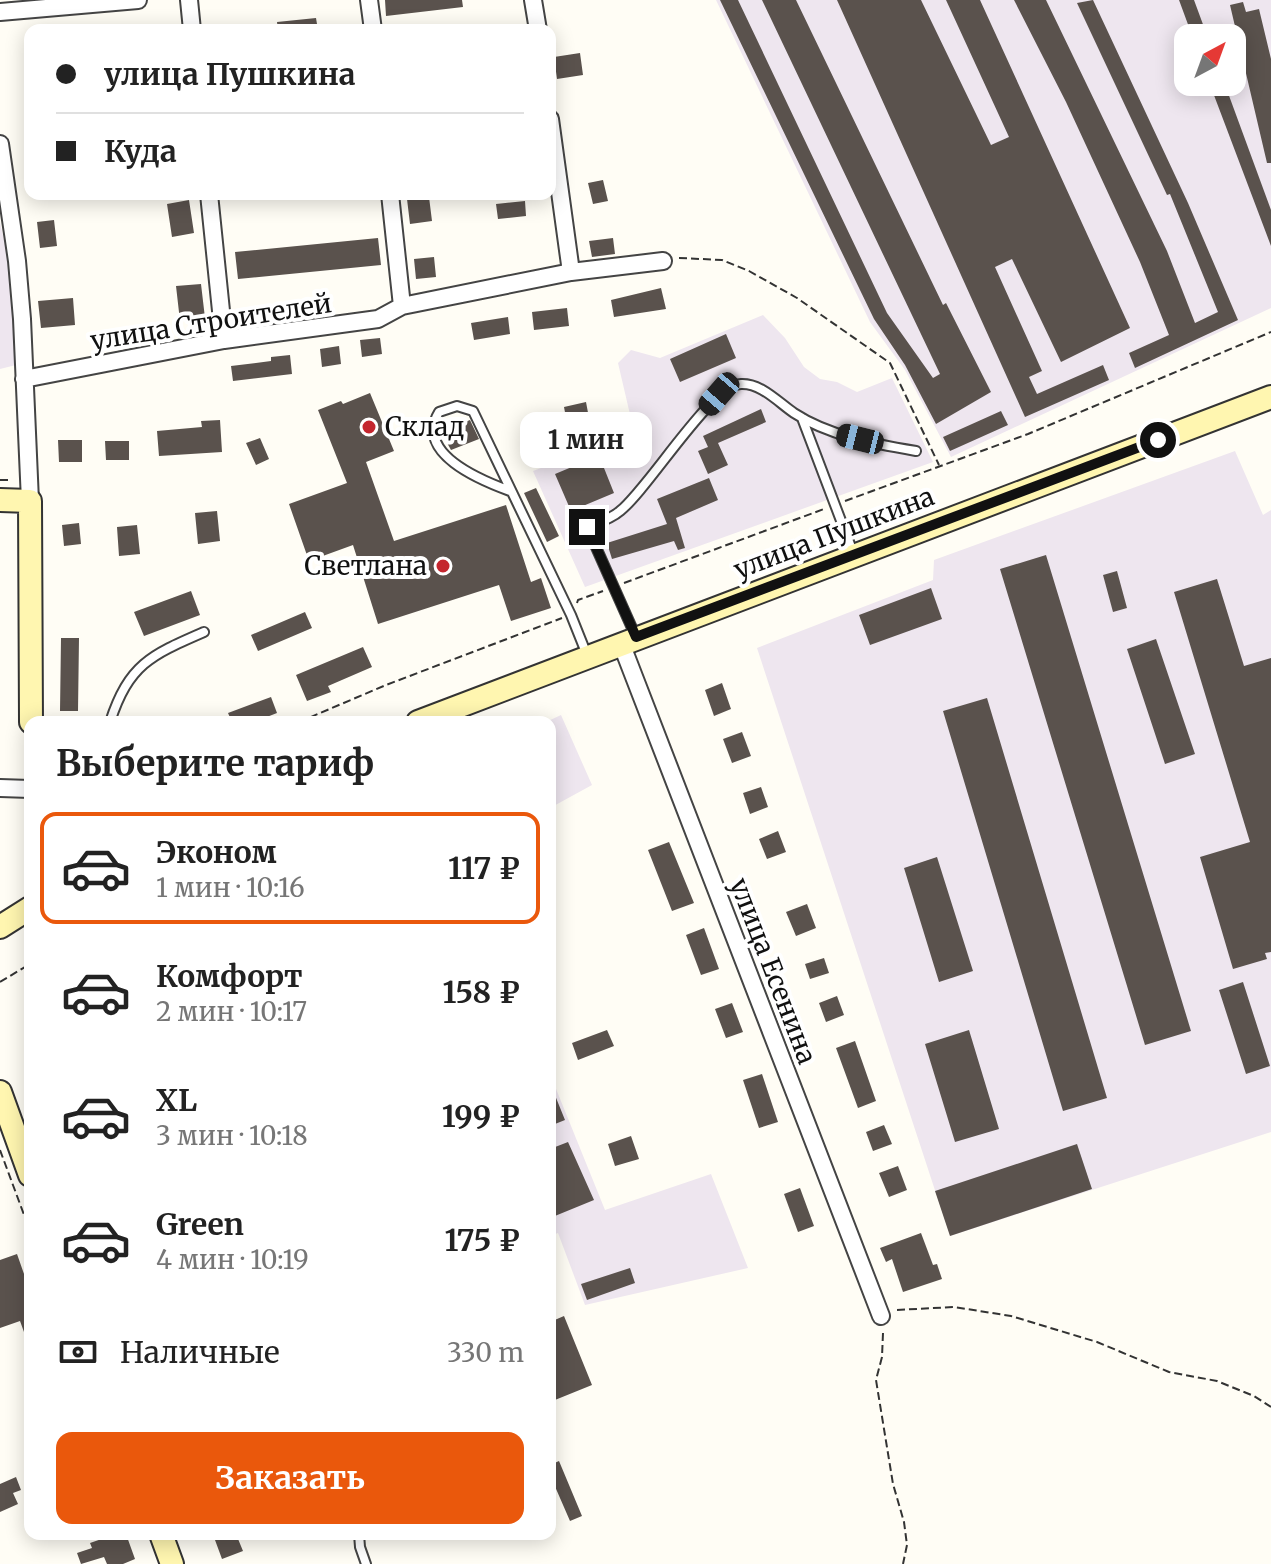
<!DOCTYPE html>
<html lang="ru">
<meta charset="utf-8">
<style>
:root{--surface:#fff;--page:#f6f6f6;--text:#222;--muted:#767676;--line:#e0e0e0;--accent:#ea580c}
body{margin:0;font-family:Merriweather,serif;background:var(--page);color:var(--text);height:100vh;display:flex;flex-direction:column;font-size:30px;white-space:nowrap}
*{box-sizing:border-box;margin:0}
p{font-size:26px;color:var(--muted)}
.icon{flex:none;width:44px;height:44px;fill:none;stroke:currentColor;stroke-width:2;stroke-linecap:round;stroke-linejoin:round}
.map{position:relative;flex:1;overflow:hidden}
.details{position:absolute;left:24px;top:716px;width:532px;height:824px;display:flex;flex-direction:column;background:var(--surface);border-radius:16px;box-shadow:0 4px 20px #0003}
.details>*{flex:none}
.guide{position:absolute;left:24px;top:24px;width:532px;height:176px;border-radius:16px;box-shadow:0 4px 20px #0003;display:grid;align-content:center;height:176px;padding:0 32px;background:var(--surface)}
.needle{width:52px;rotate:41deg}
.tools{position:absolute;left:1174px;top:24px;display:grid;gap:16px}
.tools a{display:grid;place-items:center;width:72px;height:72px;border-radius:16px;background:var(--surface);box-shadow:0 4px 20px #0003;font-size:40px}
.end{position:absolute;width:36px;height:36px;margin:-18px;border:10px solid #111;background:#fff;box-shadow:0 0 0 4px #fff}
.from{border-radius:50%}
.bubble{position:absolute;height:56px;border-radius:16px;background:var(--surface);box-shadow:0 4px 20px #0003;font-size:26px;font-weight:700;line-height:56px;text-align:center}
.car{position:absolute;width:24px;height:48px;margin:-24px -12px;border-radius:10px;box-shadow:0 0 6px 2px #0007;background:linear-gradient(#222 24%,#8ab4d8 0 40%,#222 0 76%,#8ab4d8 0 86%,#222 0)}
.guide b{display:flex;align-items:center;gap:28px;height:76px;font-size:30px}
.guide b+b{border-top:2px solid var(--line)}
.guide i{width:20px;height:20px;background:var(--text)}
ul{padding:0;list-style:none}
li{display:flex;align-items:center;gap:24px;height:112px;margin:0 16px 12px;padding:0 16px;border:4px solid transparent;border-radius:16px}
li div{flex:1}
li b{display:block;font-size:30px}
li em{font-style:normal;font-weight:700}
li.on{border-color:var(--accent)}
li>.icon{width:72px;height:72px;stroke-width:1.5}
h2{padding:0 32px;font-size:36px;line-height:96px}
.pay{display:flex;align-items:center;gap:20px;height:88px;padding:0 32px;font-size:30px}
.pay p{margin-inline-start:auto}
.primary-button{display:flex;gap:16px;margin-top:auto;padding:16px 32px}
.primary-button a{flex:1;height:92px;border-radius:16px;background:var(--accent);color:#fff;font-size:32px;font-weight:700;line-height:92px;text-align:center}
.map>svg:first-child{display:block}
.industrial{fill:#eee6ef;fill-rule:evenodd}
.building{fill:#5a524d}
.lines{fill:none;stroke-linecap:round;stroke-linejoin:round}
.lane-casing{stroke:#444;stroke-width:12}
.street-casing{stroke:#444;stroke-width:20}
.secondary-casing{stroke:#333;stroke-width:26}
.path{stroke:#333;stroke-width:2;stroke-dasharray:8 4;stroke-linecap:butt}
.lane{stroke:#fff;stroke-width:8}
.street{stroke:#fff;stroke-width:16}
.secondary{stroke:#fff6b0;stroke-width:22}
.route{stroke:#111;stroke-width:10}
.poi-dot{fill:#c4262e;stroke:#fff;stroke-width:3}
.labels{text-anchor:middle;stroke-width:8;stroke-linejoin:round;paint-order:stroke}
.street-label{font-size:26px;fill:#111;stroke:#fff}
.poi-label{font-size:26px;fill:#111;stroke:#fff;text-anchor:start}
</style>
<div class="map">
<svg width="1271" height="1564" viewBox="0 0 1271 1564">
<rect width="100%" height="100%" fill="#fffdf5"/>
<!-- industrial -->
<path class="industrial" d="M716,0H1271V308L951,457L905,370L870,322ZM1188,38H1232V82H1188Z
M0,222L8,258L16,365L0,369Z
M763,315L785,338L804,367L820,379L837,382L857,392L892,378L933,462L585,587L533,471L599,446L632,423L618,363L631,350L660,358Z
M1235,451L1263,515L1271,510V1132L950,1236L757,648L933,580L934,560Z
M561,715L592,785L550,808V722H546Z
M550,1074L605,1210L711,1174L748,1268L585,1305L558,1233L550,1236Z"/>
<!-- building -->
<path class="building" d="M385,0H462L463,7L386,16Z
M720,0H738L887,313L933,378L940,374L762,0H796L943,305L946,303L991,392L936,424L905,365L874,319Z
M837,0H921L991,145L1009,137L946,0H980L1130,328L1061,362L1012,259L995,267L1042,371L1029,377L1037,394L1103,365L1109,380L1025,417Z
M1014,0H1046L1167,251L1195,323L1218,312L1170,194L1167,195L1077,3L1093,0L1188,203L1238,320L1135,368L1129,353L1169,335L1140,262L1066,102Z
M1179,0H1194L1208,38H1193Z
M1243,2L1246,12L1259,9L1271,59V163H1267L1230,5Z
M316,18L318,30H278L277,22Z
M580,53L583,75L557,79L554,57Z
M1209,82H1224L1271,210V246Z
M603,180L608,201L593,204L588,183Z
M429,197L432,221L410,224L407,199Z
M189,200L194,233L172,237L167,204Z
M525,201L526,216L498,219L496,204Z
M54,220L57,246L40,248L37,222Z
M378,238L381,265L238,279L235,252Z
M613,238L615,254L592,257L589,241Z
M434,257L436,277L416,279L414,259Z
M201,284L205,318L180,321L176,286Z
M661,288L666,309L614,317L611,300Z
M73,298L75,325L41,328L38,301Z
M567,308L569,326L534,330L532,312Z
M508,317L510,334L474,340L471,323Z
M726,334L736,358L680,382L670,359Z
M380,338L382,354L362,357L360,340Z
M339,346L341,364L322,367L320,349Z
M290,355L292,374L233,381L231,366L271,361V357Z
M370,393L394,451L366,462L394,541L506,505L531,582L541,578L551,608L511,621L499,585L378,624L353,545L309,561L289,504L347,483L318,410L341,401L343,404Z
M586,402L589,418L567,423L564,407Z
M761,409L766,422L718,443L728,465L708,474L698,451L708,447L703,436Z
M1001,411L1008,425L950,451L943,437Z
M220,420L222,452L159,456L157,431L202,427L201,421Z
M470,420L479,439L451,450L441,432Z
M615,435L624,460L604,468L614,493L571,511L555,474L603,454L598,441Z
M260,438L269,459L256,465L246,443Z
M58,440H82V462H59Z
M105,441H129V460H106Z
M709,478L718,500L676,518L685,548L678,550L674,541L612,559L607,543L667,524L657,499Z
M536,488L559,536L547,542L524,493Z
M217,511L220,541L198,544L195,513Z
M79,523L81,544L64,546L62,525Z
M137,525L140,554L119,556L117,527Z
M1046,555L1191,1031L1145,1045L1000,569Z
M1117,571L1127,608L1113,612L1103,575Z
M1217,579L1244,666L1271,658V952L1265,953L1267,959L1233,969L1200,857L1250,842L1174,592Z
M931,588L942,619L870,645L859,615Z
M191,591L200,615L144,636L134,612Z
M305,612L312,628L258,651L251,635Z
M61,638H79L78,711H60Z
M1156,639L1195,754L1165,764L1127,649Z
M363,647L372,667L328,686L331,692L307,701L296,675Z
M722,683L731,709L714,716L705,690Z
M271,697L277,713L254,722H232L228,713Z
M987,698L1107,1098L1063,1111L943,711Z
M742,732L751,756L732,763L723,739Z
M761,787L768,807L750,814L743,793Z
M778,831L786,852L767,859L759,839Z
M669,842L694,903L672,911L648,850Z
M937,857L973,971L939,982L904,868Z
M807,904L816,928L796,936L786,912Z
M704,928L719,969L701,975L686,935Z
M824,958L829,973L810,979L805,964Z
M1243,982L1270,1066L1246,1074L1219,990Z
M837,996L844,1015L826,1022L819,1003Z
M732,1003L743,1032L726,1038L715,1009Z
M607,1030L614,1046L578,1060L572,1043Z
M969,1030L999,1129L955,1142L925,1044Z
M855,1041L876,1101L858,1108L836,1048Z
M762,1074L778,1122L759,1128L743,1080Z
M550,1083L565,1120L550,1126Z
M884,1125L892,1144L873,1151L866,1132Z
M631,1136L639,1159L615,1166L608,1144Z
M568,1142L594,1200L550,1218V1149Z
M1077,1144L1092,1189L950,1236L935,1191Z
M898,1166L907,1190L889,1197L879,1173Z
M800,1188L814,1226L798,1232L784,1194Z
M921,1233L933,1265L937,1264L942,1279L903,1292L892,1259L886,1262L880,1248Z
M17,1254L30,1291L28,1343L20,1321L0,1328V1260Z
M630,1268L635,1283L587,1300L581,1284Z
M564,1316L592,1385L550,1402V1322Z
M559,1461L582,1516L570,1521L550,1475V1465Z
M16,1477L21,1490L13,1493L18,1504L0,1512V1484Z
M116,1534H126L135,1559L123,1564H107L104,1557L81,1564L77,1553L92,1548L90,1543Z
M233,1534H236L243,1551L222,1559L215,1540Z"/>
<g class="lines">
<!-- lane casing -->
<g class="lane-casing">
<path id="lane" d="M802,418L854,555
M510,491C480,480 414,453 439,412L457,406L473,411L571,615L587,655
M636,637L587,527C598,523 611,519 620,511C649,488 711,385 741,384C761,383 778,402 794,413C829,436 875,444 916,451
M110,722C129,664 151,655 204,632
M359,1534L360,1547L366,1564"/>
</g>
<!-- street casing -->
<g class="street-casing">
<path id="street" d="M189,0L192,30
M369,0L373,30
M533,0L538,30
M0,12L138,0
M550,119L571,272L663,261
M0,144L17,261L22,319L30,501
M209,194L224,340
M390,194L402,306
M24,379L224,340L378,319L402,306L571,272
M621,643L881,1316
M0,788L30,789"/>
</g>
<!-- secondary casing -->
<g class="secondary-casing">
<path id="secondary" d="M0,500L30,501L31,722
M418,722L1271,397
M0,927L30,908
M0,1092L30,1175
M161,1534L172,1564"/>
</g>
<!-- path -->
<path class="path" d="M679,258L722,260L749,271L797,298L890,363L939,465
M0,480H12
M845,501L1028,434L1271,332
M624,583L824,509
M577,603L578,600L603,591
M299,722L386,685L562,618
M0,982L30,964
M0,1150L30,1231
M897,1310L954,1307L1011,1316L1097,1342L1169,1372L1217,1381L1254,1396L1271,1407
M883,1333L882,1357L876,1380L893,1484L904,1522L907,1545L903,1564"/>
<!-- lane -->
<use href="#lane" class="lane"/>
<!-- street -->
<use href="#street" class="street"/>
<!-- secondary -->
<use href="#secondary" class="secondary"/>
</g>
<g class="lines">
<!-- route -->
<path class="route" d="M587,527L636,637L1158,440"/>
</g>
<!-- markers -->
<g class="poi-dot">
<circle cx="369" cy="427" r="8"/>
<circle cx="443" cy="566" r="8"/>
</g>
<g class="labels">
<!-- street labels -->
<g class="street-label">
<text transform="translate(211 322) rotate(-9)" y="9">улица Строителей</text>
<text transform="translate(834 533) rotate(-21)" y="9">улица Пушкина</text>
<text transform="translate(773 971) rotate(69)" y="9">улица Есенина</text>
</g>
<!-- poi labels -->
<g class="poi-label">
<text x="385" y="436">Склад</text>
<text x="427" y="575" text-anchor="end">Светлана</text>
</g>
</g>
</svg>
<div class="tools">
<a><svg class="needle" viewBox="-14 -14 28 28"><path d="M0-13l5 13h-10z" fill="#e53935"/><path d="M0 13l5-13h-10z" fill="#767676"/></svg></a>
</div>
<i class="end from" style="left:1158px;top:440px"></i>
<i class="end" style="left:587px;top:527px"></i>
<div class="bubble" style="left:520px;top:412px;width:132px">1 мин</div>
<i class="car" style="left:719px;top:394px;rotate:221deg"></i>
<i class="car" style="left:860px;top:439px;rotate:284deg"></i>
<div class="guide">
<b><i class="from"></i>улица Пушкина</b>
<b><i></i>Куда</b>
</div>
<section class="details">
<h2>Выберите тариф</h2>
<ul>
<li class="on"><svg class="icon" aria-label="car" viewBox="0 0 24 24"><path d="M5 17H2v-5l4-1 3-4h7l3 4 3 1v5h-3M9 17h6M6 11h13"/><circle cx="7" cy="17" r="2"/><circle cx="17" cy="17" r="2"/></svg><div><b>Эконом</b><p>1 мин · 10:16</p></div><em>117 ₽</em></li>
<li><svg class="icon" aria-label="car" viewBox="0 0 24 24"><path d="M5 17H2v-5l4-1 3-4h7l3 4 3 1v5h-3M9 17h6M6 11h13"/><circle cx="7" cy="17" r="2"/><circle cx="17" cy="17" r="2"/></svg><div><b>Комфорт</b><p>2 мин · 10:17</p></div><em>158 ₽</em></li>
<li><svg class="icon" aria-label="car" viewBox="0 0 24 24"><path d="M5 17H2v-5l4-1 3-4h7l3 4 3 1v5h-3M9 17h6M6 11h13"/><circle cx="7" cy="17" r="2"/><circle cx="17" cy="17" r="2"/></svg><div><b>XL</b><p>3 мин · 10:18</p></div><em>199 ₽</em></li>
<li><svg class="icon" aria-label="car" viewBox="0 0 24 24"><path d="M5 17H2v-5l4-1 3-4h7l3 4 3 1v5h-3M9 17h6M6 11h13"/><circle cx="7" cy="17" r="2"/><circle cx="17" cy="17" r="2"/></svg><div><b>Green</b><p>4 мин · 10:19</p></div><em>175 ₽</em></li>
</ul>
<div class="pay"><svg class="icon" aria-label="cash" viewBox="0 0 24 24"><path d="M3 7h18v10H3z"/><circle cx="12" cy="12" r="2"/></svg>Наличные<p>330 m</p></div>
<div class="primary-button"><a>Заказать</a></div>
</section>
</div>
